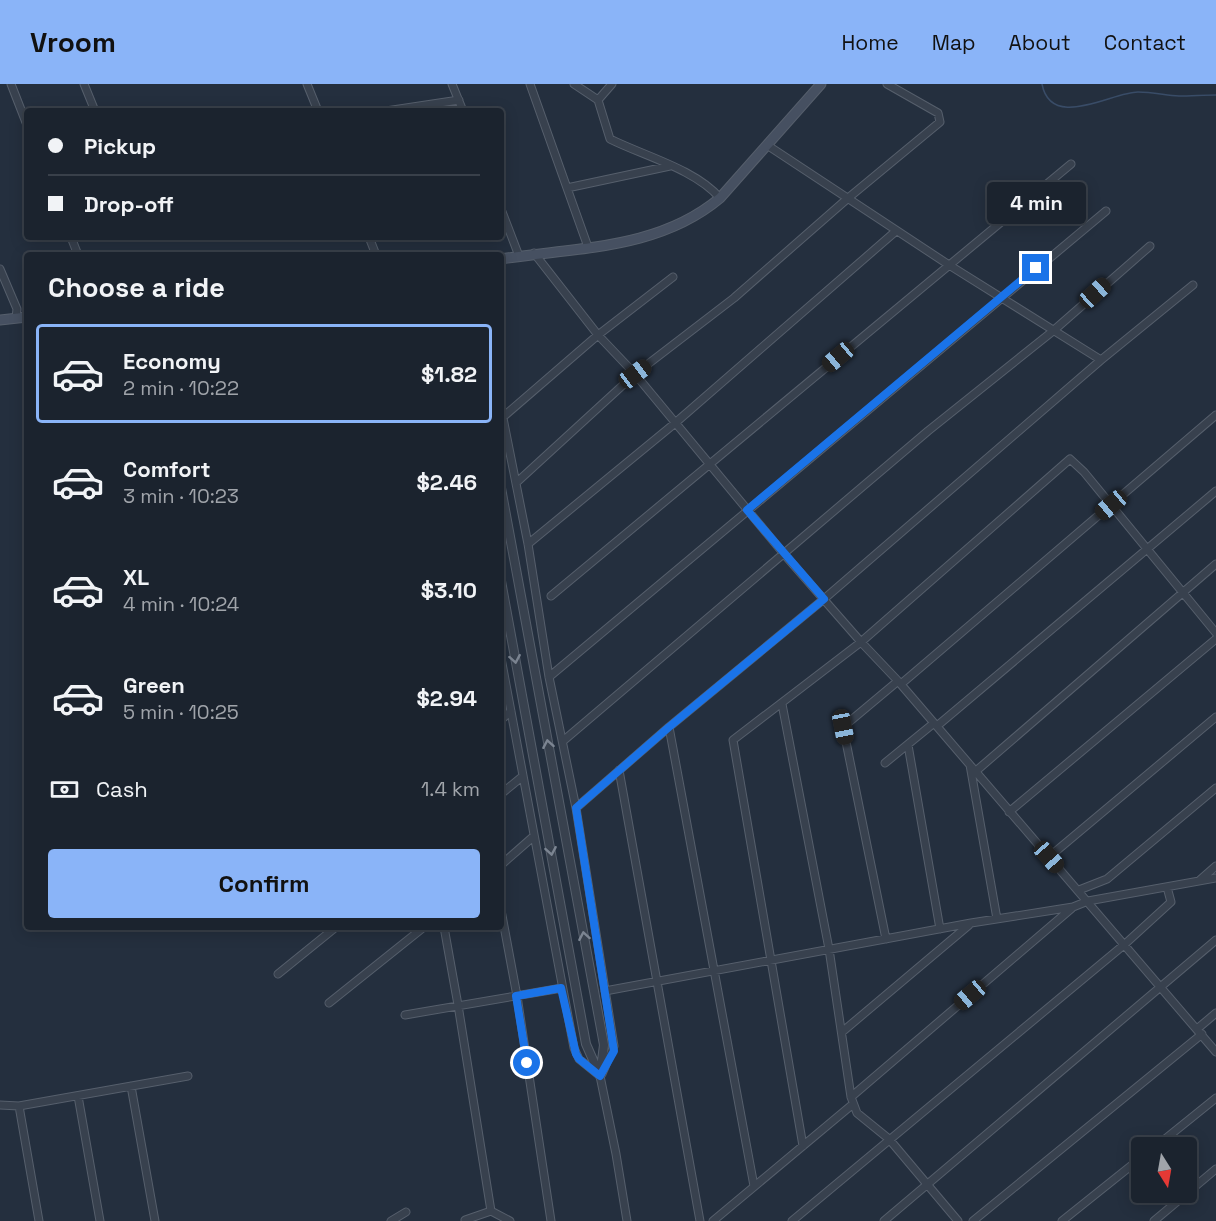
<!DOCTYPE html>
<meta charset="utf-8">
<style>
:root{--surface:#1b232e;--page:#242b36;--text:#f1f3f6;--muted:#a0a4aa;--line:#39404a;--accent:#8ab4f8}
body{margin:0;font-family:"Space Grotesk",sans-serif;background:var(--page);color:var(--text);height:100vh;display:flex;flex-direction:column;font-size:22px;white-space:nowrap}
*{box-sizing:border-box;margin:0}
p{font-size:20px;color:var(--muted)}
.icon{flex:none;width:33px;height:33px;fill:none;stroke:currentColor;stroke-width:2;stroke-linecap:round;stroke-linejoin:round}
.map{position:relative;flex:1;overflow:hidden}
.panel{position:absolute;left:24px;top:168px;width:480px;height:678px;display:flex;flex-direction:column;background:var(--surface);border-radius:6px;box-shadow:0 3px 15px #0003,0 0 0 2px var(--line)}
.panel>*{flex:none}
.hud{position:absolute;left:24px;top:24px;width:480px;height:132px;border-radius:6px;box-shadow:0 3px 15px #0003,0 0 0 2px var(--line);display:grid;align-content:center;height:132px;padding:0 24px;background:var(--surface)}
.needle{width:39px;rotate:169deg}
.buttons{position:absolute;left:1131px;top:1053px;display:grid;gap:12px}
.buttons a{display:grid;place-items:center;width:66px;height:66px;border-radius:6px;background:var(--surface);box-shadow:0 3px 15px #0003,0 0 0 2px var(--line);font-size:30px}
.end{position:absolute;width:27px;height:27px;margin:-14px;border:8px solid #1a73e8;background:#fff;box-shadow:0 0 0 3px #fff}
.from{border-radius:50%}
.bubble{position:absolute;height:42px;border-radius:6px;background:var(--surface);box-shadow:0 3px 15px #0003,0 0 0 2px var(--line);font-size:20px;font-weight:600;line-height:42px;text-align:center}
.car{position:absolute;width:18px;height:36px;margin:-18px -9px;border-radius:8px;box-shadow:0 0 4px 2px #0007;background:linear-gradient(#222 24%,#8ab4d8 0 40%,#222 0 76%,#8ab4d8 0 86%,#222 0)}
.hud b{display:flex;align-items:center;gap:21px;height:57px;font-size:22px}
.hud b+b{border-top:2px solid var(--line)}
.hud i{width:15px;height:15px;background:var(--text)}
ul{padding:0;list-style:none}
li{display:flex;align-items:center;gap:18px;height:99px;margin:0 12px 9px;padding:0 12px;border:3px solid transparent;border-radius:6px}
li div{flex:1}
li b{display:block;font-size:22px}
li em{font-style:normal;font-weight:600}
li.selected{border-color:var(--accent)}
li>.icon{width:54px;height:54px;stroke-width:1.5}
h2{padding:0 24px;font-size:27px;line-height:72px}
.pay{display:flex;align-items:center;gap:15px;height:66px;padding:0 24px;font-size:22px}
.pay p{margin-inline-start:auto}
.button{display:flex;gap:12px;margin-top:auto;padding:12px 24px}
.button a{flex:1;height:69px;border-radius:6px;background:var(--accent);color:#111;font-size:24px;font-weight:600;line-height:69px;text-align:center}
header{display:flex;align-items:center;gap:36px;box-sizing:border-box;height:84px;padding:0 30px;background:var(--accent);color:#111}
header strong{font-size:28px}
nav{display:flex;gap:33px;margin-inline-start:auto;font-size:21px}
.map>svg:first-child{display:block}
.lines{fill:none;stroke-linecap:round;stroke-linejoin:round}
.stream{stroke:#394c67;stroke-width:1.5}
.minor-casing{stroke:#565f6c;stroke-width:9}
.tertiary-casing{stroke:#565f6c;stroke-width:10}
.secondary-casing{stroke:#565f6c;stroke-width:11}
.minor{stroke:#38414e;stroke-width:7}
.tertiary{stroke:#38414e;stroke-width:8}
.secondary{stroke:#465061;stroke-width:9}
.oneway{stroke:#7c8592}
.route{stroke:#1a73e8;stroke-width:8}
</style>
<header>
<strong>Vroom</strong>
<nav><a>Home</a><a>Map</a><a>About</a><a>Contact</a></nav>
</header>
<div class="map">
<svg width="1216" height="1137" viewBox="0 0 1216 1137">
<rect width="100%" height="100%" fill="#242f3e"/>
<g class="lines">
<!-- stream -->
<path class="stream" d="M1042,0C1051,47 1112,8 1138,8C1152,8 1165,11 1179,12C1191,12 1204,11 1216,11"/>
<!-- minor casing -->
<g class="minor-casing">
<path id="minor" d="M11,0L27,41
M84,0L95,27
M307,0L318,27
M452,0L463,27
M530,0L588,163
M574,0L598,16L610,55C644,72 695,85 720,114
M598,16L612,0
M386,27L459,16
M767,61L949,181L1101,276
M567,104L670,82
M501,125L519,172
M71,153L78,171
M369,153L376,171
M534,169L598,251L635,290L784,470L861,558L898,597L1216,968
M0,185L17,225L16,234
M501,324L528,460L549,593L576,724L614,962L602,990
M503,333L598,251L673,193
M516,399L635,290L734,214L847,115L940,38L938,29L887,0
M528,460L674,340L896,147
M551,512L1071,80
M501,574L574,964L579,975L600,992L616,1070L627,1137
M549,593L1106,127
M901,600L1216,331
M782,620L829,865L851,1013L857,1029L889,1055L958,1137
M501,636L511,627
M937,642L1216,407
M669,643L754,1102
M563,657L928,347L1053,247L1150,162
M908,661L940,845
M885,679L934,639
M970,681L997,835
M619,686L700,1137
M976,687L1216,480
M501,710L523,692
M576,724L669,643L824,515L1101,276L1193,201
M1009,728L1216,555
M1049,773L1216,633
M501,781L534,752
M1200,796L1216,782
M1079,806L1107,795L1216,704
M501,826L517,912L551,1137
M444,843L458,921L491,1127
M886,855L843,643L898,597
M278,890L336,843
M605,907L971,839L1073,823L1088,817L1216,794
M329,919L424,843
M405,931L562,904
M1197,945L1216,929
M842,948L969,841
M131,1002L155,1137
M78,1012L100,1137
M851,1013L1072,824
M0,1021L19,1022L188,992
M19,1022L39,1137
M803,1062L733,656L861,558L1070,375L1084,388L1216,549
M1154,1064L1216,1014
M465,1136L491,1127L510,1137
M391,1137L406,1128
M713,1137L853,1020
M792,1137L1125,860L1171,818L1167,803
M884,1137L1216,856
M973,1137L1202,950
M1062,1137L1142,1073
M1154,1137L1216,1085"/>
</g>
<!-- tertiary casing -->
<g class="tertiary-casing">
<path id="tertiary" d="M501,404L604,961L600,992
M501,497L586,960L600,992"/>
</g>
<!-- secondary casing -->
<g class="secondary-casing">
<path id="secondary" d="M501,175C577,163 658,166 720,114L821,0
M0,236L27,233"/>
</g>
<!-- minor -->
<use href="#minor" class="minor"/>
<!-- tertiary -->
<use href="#tertiary" class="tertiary"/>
<!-- secondary -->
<use href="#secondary" class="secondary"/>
</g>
<!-- one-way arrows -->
<defs><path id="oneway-chevron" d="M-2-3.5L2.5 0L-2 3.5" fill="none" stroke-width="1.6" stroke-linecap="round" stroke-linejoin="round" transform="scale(1.5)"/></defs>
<g class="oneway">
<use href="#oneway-chevron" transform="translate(515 575) rotate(80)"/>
<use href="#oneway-chevron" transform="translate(548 660) rotate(-100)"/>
<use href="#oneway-chevron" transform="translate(551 767) rotate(80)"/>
<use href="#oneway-chevron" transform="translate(584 852) rotate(-100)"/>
</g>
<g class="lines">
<!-- route -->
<path class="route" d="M527,979L516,912L561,904L576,970L579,975L600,992L614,967L576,724L669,643L824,515L747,426L1036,184"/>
</g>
</svg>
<div class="buttons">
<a><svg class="needle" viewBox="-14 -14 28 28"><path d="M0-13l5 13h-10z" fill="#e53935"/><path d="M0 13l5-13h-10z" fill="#a0a4aa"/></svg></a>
</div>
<i class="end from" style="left:527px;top:979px"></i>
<i class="end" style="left:1036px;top:184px"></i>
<div class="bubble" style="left:987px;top:98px;width:99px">4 min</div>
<i class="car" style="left:1095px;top:209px;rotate:48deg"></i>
<i class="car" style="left:838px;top:273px;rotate:230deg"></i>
<i class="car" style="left:635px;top:290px;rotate:53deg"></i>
<i class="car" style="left:1111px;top:421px;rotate:230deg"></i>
<i class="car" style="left:843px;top:643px;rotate:169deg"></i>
<i class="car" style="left:1049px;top:773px;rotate:139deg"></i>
<i class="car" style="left:970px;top:911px;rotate:230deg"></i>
<div class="hud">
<b><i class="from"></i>Pickup</b>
<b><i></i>Drop-off</b>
</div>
<section class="panel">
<h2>Choose a ride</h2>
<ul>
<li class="selected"><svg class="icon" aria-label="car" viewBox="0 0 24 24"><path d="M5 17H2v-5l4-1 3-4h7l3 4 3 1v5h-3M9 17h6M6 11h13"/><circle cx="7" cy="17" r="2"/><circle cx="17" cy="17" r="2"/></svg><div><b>Economy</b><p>2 min · 10:22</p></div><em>$1.82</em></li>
<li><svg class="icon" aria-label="car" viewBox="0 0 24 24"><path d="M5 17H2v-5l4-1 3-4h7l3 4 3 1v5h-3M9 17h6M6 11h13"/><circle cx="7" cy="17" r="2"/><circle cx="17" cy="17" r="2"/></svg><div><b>Comfort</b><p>3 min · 10:23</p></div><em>$2.46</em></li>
<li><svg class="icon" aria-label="car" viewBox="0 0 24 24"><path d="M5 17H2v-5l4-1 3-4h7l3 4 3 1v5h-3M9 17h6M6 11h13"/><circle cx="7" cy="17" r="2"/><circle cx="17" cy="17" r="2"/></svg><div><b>XL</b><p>4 min · 10:24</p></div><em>$3.10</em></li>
<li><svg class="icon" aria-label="car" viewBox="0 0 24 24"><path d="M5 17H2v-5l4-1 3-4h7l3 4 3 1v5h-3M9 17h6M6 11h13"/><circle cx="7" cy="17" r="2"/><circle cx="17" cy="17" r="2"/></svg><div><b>Green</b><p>5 min · 10:25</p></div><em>$2.94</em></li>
</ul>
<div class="pay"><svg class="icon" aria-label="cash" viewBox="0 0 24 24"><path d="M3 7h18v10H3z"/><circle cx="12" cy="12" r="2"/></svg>Cash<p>1.4 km</p></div>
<div class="button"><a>Confirm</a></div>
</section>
</div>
